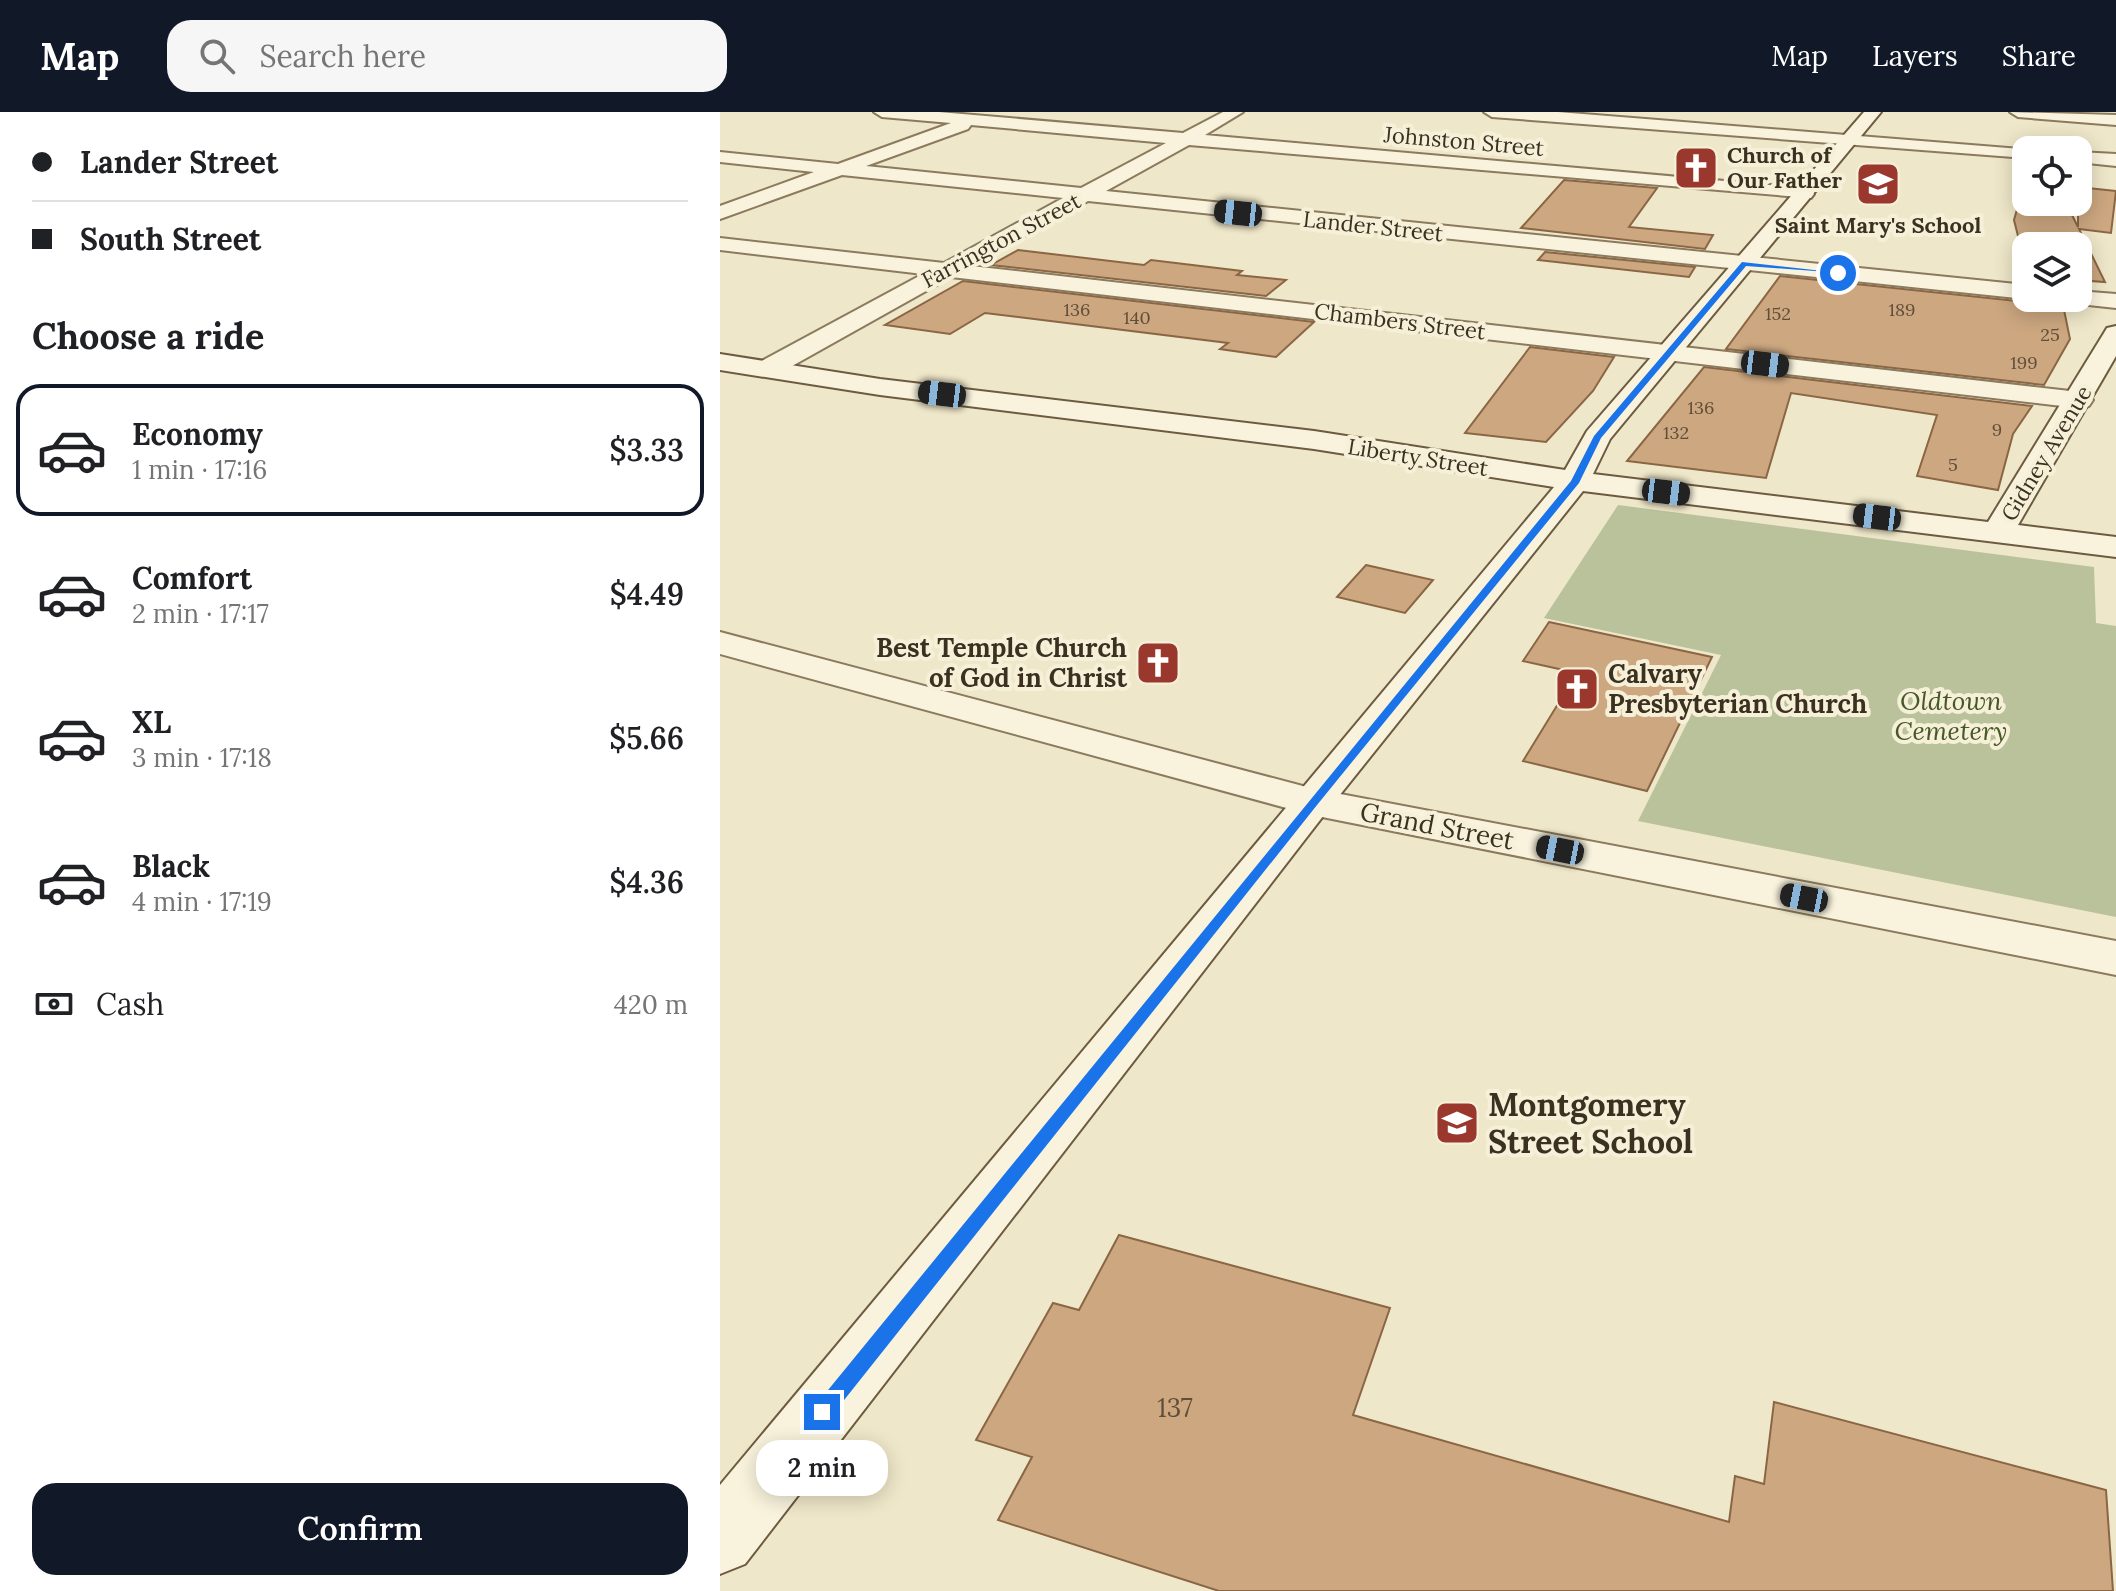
<!DOCTYPE html>
<meta charset="utf-8">
<style>
:root{--surface:#fff;--page:#f6f6f6;--text:#202124;--muted:#757577;--line:#e0e0e0;--accent:#111827}
body{margin:0;font-family:Lora,serif;background:var(--page);color:var(--text);height:100vh;display:flex;flex-direction:column;font-size:30px;white-space:nowrap}
*{box-sizing:border-box;margin:0}
p{font-size:26px;color:var(--muted)}
.icon{flex:none;width:44px;height:44px;fill:none;stroke:currentColor;stroke-width:2;stroke-linecap:round;stroke-linejoin:round}
.map{position:relative;flex:1;overflow:hidden}
.drawer{display:flex;flex-direction:column;background:var(--surface);width:720px}
.drawer>*{flex:none}
.top-card{display:grid;align-content:center;height:176px;padding:0 32px;background:var(--surface)}
.controls{position:absolute;left:1292px;top:24px;display:grid;gap:16px}
.controls a{display:grid;place-items:center;width:80px;height:80px;border-radius:16px;background:var(--surface);box-shadow:0 4px 20px #0003;font-size:40px}
.end{position:absolute;width:36px;height:36px;margin:-18px;border:10px solid #1a73e8;background:#fff;box-shadow:0 0 0 4px #fff}
.from{border-radius:50%}
.bubble{position:absolute;height:56px;border-radius:24px;background:var(--surface);box-shadow:0 4px 20px #0003;font-size:26px;font-weight:600;line-height:56px;text-align:center}
.car{position:absolute;width:24px;height:48px;margin:-24px -12px;border-radius:10px;box-shadow:0 0 6px 2px #0007;background:linear-gradient(#222 24%,#8ab4d8 0 40%,#222 0 76%,#8ab4d8 0 86%,#222 0)}
.top-card b{display:flex;align-items:center;gap:28px;height:76px;font-size:30px}
.top-card b+b{border-top:2px solid var(--line)}
.top-card i{width:20px;height:20px;background:var(--text)}
ul{padding:0;list-style:none}
li{display:flex;align-items:center;gap:24px;height:132px;margin:0 16px 12px;padding:0 16px;border:4px solid transparent;border-radius:24px}
li div{flex:1}
li b{display:block;font-size:30px}
li em{font-style:normal;font-weight:600}
li.selected{border-color:var(--accent)}
li>.icon{width:72px;height:72px;stroke-width:1.5}
h2{padding:0 32px;font-size:36px;line-height:96px}
.pay{display:flex;align-items:center;gap:20px;height:88px;padding:0 32px;font-size:30px}
.pay p{margin-inline-start:auto}
.primary-button{display:flex;gap:16px;margin-top:auto;padding:16px 32px}
.primary-button a{flex:1;height:92px;border-radius:24px;background:var(--accent);color:#fff;font-size:32px;font-weight:600;line-height:92px;text-align:center}
header{display:flex;align-items:center;gap:48px;box-sizing:border-box;height:112px;padding:0 40px;background:var(--accent);color:#fff}
header strong{font-size:38px}
nav{display:flex;gap:44px;margin-inline-start:auto;font-size:28px}
.search{width:560px;height:72px;background:var(--page);display:flex;align-items:center;gap:20px;box-sizing:border-box;padding:0 28px;border-radius:24px;color:var(--muted);font-size:30px}
main{display:flex;flex:1;min-height:0}
.map>svg:first-child{display:block}
.cemetery{fill:#bac29b}
.building{fill:#cca780;stroke:#8a6644;stroke-width:2}
.lines{fill:none;stroke-linecap:round;stroke-linejoin:round}
.street-casing{stroke:#8b7a5e;stroke-width:4}
.secondary-casing{stroke:#6d5b41;stroke-width:4}
.street{fill:#f9f3dd;fill-rule:evenodd}
.secondary{fill:#f9f3dd;fill-rule:evenodd}
.route{fill:#1a73e8}
.labels{text-anchor:middle;stroke-width:8;stroke-linejoin:round;paint-order:stroke}
.far-number-label{font-size:18px;fill:#604e39}
.far-street-label{font-size:22px;fill:#3c3121;stroke:#f6f0d9}
.far-poi-label{font-size:22px;font-weight:bold;fill:#3c3121;stroke:#f6f0d9;text-anchor:start}
.poi-label{font-size:26px;font-weight:bold;fill:#3c3121;stroke:#f6f0d9;text-anchor:end}
.park-label{font-size:26px;font-style:italic;fill:#475828;stroke:#f6f0d9}
.street-label{font-size:26px;fill:#3c3121;stroke:#f6f0d9}
.near-number-label{font-size:26px;fill:#604e39}
.near-poi-label{font-size:32px;font-weight:bold;fill:#3c3121;stroke:#f6f0d9;text-anchor:start}
</style>
<header>
<strong>Map</strong>
<div class="search"><svg class="icon" aria-label="search" viewBox="0 0 24 24"><circle cx="10" cy="10" r="6"/><path d="M15 15l6 6"/></svg>Search here</div>
<nav><a>Map</a><a>Layers</a><a>Share</a></nav>
</header>
<main>
<section class="drawer">
<div class="top-card">
<b><i class="from"></i>Lander Street</b>
<b><i></i>South Street</b>
</div>
<h2>Choose a ride</h2>
<ul>
<li class="selected"><svg class="icon" aria-label="car" viewBox="0 0 24 24"><path d="M5 17H2v-5l4-1 3-4h7l3 4 3 1v5h-3M9 17h6M6 11h13"/><circle cx="7" cy="17" r="2"/><circle cx="17" cy="17" r="2"/></svg><div><b>Economy</b><p>1 min · 17:16</p></div><em>$3.33</em></li>
<li><svg class="icon" aria-label="car" viewBox="0 0 24 24"><path d="M5 17H2v-5l4-1 3-4h7l3 4 3 1v5h-3M9 17h6M6 11h13"/><circle cx="7" cy="17" r="2"/><circle cx="17" cy="17" r="2"/></svg><div><b>Comfort</b><p>2 min · 17:17</p></div><em>$4.49</em></li>
<li><svg class="icon" aria-label="car" viewBox="0 0 24 24"><path d="M5 17H2v-5l4-1 3-4h7l3 4 3 1v5h-3M9 17h6M6 11h13"/><circle cx="7" cy="17" r="2"/><circle cx="17" cy="17" r="2"/></svg><div><b>XL</b><p>3 min · 17:18</p></div><em>$5.66</em></li>
<li><svg class="icon" aria-label="car" viewBox="0 0 24 24"><path d="M5 17H2v-5l4-1 3-4h7l3 4 3 1v5h-3M9 17h6M6 11h13"/><circle cx="7" cy="17" r="2"/><circle cx="17" cy="17" r="2"/></svg><div><b>Black</b><p>4 min · 17:19</p></div><em>$4.36</em></li>
</ul>
<div class="pay"><svg class="icon" aria-label="cash" viewBox="0 0 24 24"><path d="M3 7h18v10H3z"/><circle cx="12" cy="12" r="2"/></svg>Cash<p>420 m</p></div>
<div class="primary-button"><a>Confirm</a></div>
</section>
<div class="map">
<svg width="1396" height="1479" viewBox="0 0 1396 1479">
<rect width="100%" height="100%" fill="#efe7c9"/>
<!-- cemetery -->
<path class="cemetery" d="M898,393L1374,455L1376,511L1396,514V805L918,709L1001,543L824,506Z"/>
<!-- building -->
<path class="building" d="M844,68L937,76L909,115L993,123L985,137L801,116Z
M1358,75L1396,79L1391,121L1359,117L1385,170L1358,168V134H1306V156L1294,108L1299,90L1348,95L1358,115Z
M298,138L424,153L431,148L522,159L517,163L566,168L546,184L271,153Z
M825,140L975,155L969,165L818,148Z
M1060,164L1306,190L1313,186L1342,188L1350,227L1324,273L1006,237Z
M243,169L594,210L556,245L500,237L508,231L265,201L230,222L165,213Z
M810,235L894,245L873,279L826,330L745,321Z
M984,255L1312,294L1293,322L1278,378L1197,364L1217,303L1071,281L1046,366L907,349Z
M646,453L713,468L685,501L617,485Z
M829,510L992,545L927,679L803,649L857,561L803,549Z
M399,1123L670,1196L633,1303L1009,1410L1015,1364L1044,1372L1054,1290L1386,1378L1393,1479H499L278,1408L312,1345L256,1328L333,1191L359,1198Z"/>
<g class="lines">
<!-- street casing -->
<g class="street-casing">
<path id="street" d="M154,0H219L463,21L503,0H523L485,23L1084,76L1091,78L1094,82L1091,86L469,33L386,79L1306,173V186H1310L1306,187L368,89L251,154L1359,280L1369,282L1373,288L1369,294L1359,296L231,165L56,263H38L34,257L38,251L203,162L0,138V126L224,151L343,86L122,63L0,107V94L94,60L0,50V40L118,52L231,11L162,5ZM251,13L446,31L361,76L146,54L248,17Z
M764,0H838L1313,38H1306V46L772,5Z
M1290,0L1396,3V13L1298,5Z
M1358,40L1396,42V54L1358,50Z
M1358,179L1396,182V196L1350,191L1346,186H1358Z
M0,520L594,677L1396,829V863L592,703L0,542Z"/>
</g>
<!-- secondary casing -->
<g class="secondary-casing">
<path id="secondary" d="M1144,0H1161L890,327L873,362L1268,410L1384,221L1387,216L1396,214V244L1298,413L1396,425V445L863,379L607,699L25,1452L0,1462V1373L834,375L594,337L160,283L0,258V242L160,267L594,319L845,358L867,319Z"/>
</g>
<!-- street -->
<use href="#street" class="street"/>
<!-- secondary -->
<use href="#secondary" class="secondary"/>
</g>
<!-- route -->
<path class="route" d="M1022,150L1121,161L1026,154L881,326L859,371L597,693L109,1307L102,1309L95,1307L93,1300L95,1294L851,369L874,324Z"/>
<!-- icons -->
<defs>
<g id="church-square" transform="scale(2.3)"><rect x="-9" y="-9" width="18" height="18" rx="4" fill="#9a382e" stroke="#f6f0d9"/><path d="M-1.2-6h2.4v3.5h3.3v2.4h-3.3V6h-2.4V-.1h-3.3v-2.4h3.3Z" fill="#fff"/></g>
<g id="school-square" transform="scale(2.3)"><rect x="-9" y="-9" width="18" height="18" rx="4" fill="#9a382e" stroke="#f6f0d9"/><path d="M0-5L7-2L0 1L-7-2ZM-4 1L0 2.5L4 1V4Q0 6-4 4Z" fill="#fff"/></g>
</defs>
<g fill-rule="evenodd">
<use href="#church-square" x="976" y="56"/>
<use href="#school-square" x="1158" y="72"/>
<use href="#church-square" x="438" y="551"/>
<use href="#church-square" x="857" y="577"/>
<use href="#school-square" x="737" y="1011"/>
</g>
<g class="labels">
<!-- far-number labels -->
<g class="far-number-label">
<text x="357" y="204">136</text>
<text x="1182" y="204">189</text>
<text x="1058" y="208">152</text>
<text x="417" y="212">140</text>
<text x="1330" y="229">25</text>
<text x="1304" y="257">199</text>
<text x="981" y="302">136</text>
<text x="1277" y="324">9</text>
<text x="956" y="327">132</text>
<text x="1233" y="359">5</text>
</g>
<!-- far-street labels -->
<g class="far-street-label">
<text transform="translate(744 29) rotate(5)" y="8">Johnston Street</text>
<text transform="translate(653 114) rotate(6)" y="8">Lander Street</text>
<text transform="translate(281 128) rotate(-28)" y="8">Farrington Street</text>
<text transform="translate(680 209) rotate(7)" y="8">Chambers Street</text>
<text transform="translate(1326 341) rotate(-59)" y="8">Gidney Avenue</text>
<text transform="translate(698 345) rotate(9)" y="8">Liberty Street</text>
</g>
<!-- far-poi labels -->
<g class="far-poi-label">
<text x="1007" y="51">Church of<tspan x="1007" dy="25">Our Father</tspan></text>
<text x="1158" y="121" text-anchor="middle">Saint Mary's School</text>
</g>
<!-- poi labels -->
<g class="poi-label">
<text x="407" y="545">Best Temple Church<tspan x="407" dy="30">of God in Christ</tspan></text>
<text x="888" y="571" text-anchor="start">Calvary<tspan x="888" dy="30">Presbyterian Church</tspan></text>
</g>
<!-- park labels -->
<g class="park-label">
<text x="1231" y="598">Oldtown<tspan x="1231" dy="30">Cemetery</tspan></text>
</g>
<!-- street labels -->
<g class="street-label">
<text transform="translate(717 714) rotate(11)" y="9">Grand Street</text>
</g>
<!-- near-number labels -->
<g class="near-number-label">
<text x="455" y="1305">137</text>
</g>
<!-- near-poi labels -->
<g class="near-poi-label">
<text x="768" y="1004">Montgomery<tspan x="768" dy="37">Street School</tspan></text>
</g>
</g>
</svg>
<div class="controls">
<a><svg class="icon" aria-label="locate" viewBox="0 0 24 24"><circle cx="12" cy="12" r="6"/><path d="M12 2v4M12 18v4M2 12h4M18 12h4"/></svg></a>
<a><svg class="icon" aria-label="layers" viewBox="0 0 24 24"><path d="M12 4l9 5-9 5-9-5zM3 14l9 5 9-5"/></svg></a>
</div>
<i class="end from" style="left:1118px;top:161px"></i>
<i class="end" style="left:102px;top:1300px"></i>
<div class="bubble" style="left:36px;top:1328px;width:132px">2 min</div>
<i class="car" style="left:518px;top:101px;rotate:276deg"></i>
<i class="car" style="left:1045px;top:252px;rotate:97deg"></i>
<i class="car" style="left:222px;top:282px;rotate:277deg"></i>
<i class="car" style="left:946px;top:380px;rotate:97deg"></i>
<i class="car" style="left:1157px;top:405px;rotate:277deg"></i>
<i class="car" style="left:840px;top:738px;rotate:281deg"></i>
<i class="car" style="left:1084px;top:786px;rotate:281deg"></i>
</div>
</main>
